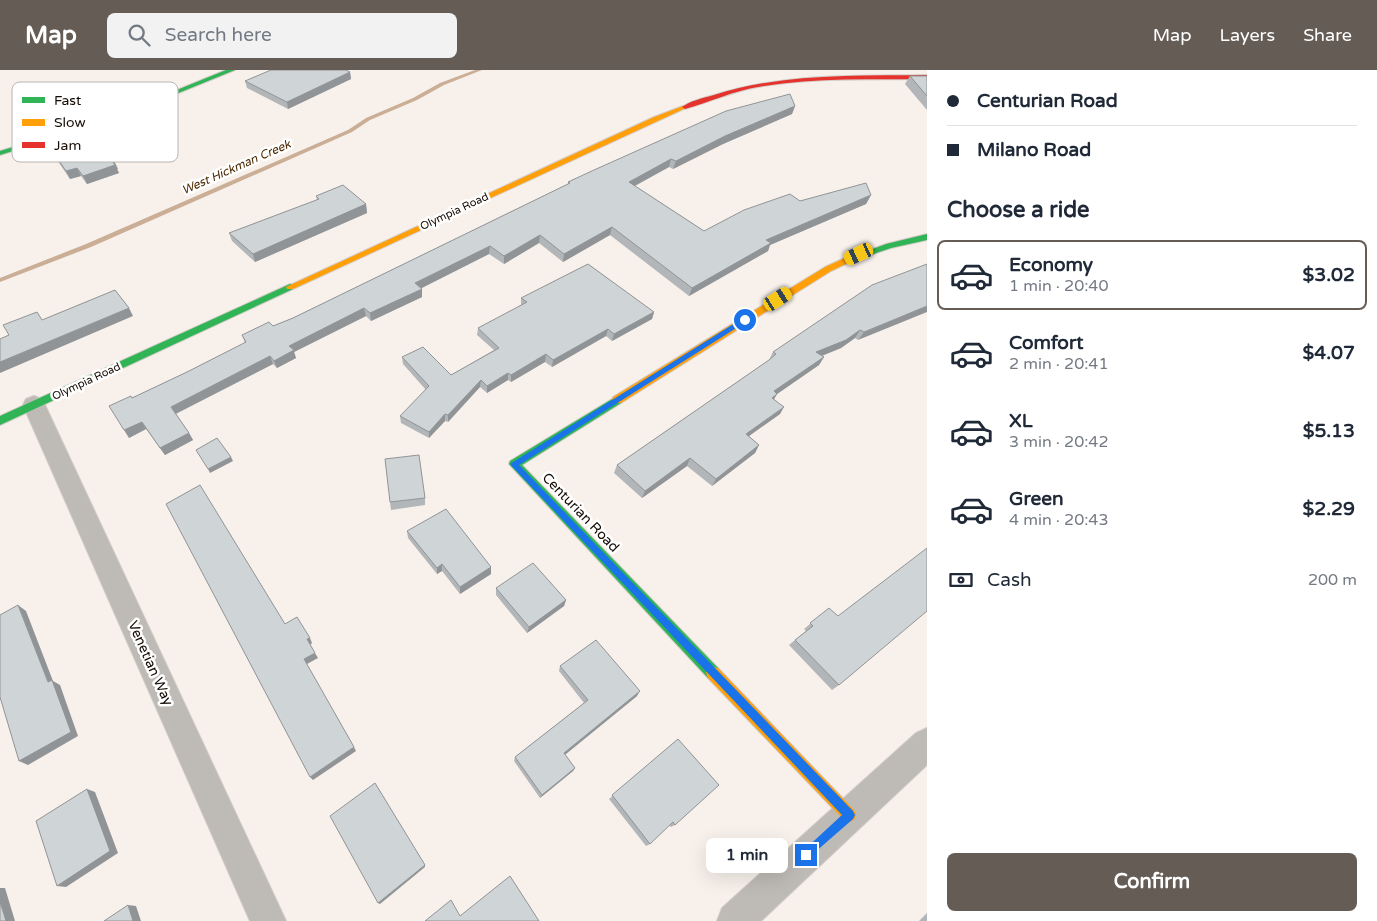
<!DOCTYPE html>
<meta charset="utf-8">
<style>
:root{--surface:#fff;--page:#f2f2f3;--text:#1f2937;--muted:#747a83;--line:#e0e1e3;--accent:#655c55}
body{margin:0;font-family:"Varela Round",sans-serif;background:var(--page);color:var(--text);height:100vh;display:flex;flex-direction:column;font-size:19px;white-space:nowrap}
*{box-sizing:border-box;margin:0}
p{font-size:16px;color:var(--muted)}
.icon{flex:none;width:28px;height:28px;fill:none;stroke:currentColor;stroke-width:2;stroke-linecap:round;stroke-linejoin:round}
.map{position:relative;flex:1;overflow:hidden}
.details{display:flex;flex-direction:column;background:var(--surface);width:450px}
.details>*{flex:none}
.guide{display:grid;align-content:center;height:110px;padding:0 20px;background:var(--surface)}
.end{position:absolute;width:22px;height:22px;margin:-11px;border:6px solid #1a73e8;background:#fff;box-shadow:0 0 0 2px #fff}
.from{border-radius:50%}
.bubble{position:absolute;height:35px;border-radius:8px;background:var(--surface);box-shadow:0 5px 20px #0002;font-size:16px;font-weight:800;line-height:35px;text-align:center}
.car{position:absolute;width:15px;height:30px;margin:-15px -8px;border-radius:6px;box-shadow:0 0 4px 1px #0007;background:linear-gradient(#f5c518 24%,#345 0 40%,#f5c518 0 76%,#345 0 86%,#f5c518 0)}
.guide b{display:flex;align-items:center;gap:18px;height:48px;font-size:19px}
.guide b+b{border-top:1px solid var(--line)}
.guide i{width:12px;height:12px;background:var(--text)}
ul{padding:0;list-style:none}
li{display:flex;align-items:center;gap:15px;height:70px;margin:0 10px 8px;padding:0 10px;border:2px solid transparent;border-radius:8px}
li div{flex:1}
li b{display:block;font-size:19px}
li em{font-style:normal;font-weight:800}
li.current{border-color:var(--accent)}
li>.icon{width:45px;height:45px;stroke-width:1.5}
h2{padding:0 20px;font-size:22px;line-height:60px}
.pay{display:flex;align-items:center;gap:12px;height:55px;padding:0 20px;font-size:19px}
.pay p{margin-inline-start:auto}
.action{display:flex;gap:10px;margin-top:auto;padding:10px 20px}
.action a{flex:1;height:58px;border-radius:8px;background:var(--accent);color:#fff;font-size:20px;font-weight:800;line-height:58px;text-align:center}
header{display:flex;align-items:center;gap:30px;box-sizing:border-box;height:70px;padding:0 25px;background:var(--accent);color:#fff}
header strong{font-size:24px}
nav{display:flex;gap:28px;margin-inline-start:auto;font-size:18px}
.search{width:350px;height:45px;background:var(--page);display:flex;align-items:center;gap:12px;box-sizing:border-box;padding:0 18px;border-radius:8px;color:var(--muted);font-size:19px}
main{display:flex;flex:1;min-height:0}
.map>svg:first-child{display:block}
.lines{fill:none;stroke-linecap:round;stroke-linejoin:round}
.stream{fill:#caae96;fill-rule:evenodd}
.street-casing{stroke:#d3ccc7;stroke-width:2}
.fast-casing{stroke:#d3ccc7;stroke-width:2}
.slow-casing{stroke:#d3ccc7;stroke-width:2}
.jam-casing{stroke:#d3ccc7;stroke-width:2}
.street{fill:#bebab5;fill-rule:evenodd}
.fast{fill:#30b455;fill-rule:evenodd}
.slow{fill:#ff9f0a;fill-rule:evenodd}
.jam{fill:#e5322d;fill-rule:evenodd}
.wall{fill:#b2b6b9}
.shaded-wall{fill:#919496}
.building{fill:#cfd4d7;stroke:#919496}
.route{fill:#1a73e8}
.labels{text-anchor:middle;stroke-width:5;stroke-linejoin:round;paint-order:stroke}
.far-street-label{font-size:11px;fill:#160c04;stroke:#fff}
.far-water-label{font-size:12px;font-style:italic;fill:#4c2800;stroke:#fff}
.street-label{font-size:14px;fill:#160c04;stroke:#fff}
.key{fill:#fff;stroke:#b9b6b4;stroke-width:1}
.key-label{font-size:14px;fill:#160c04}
</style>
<header>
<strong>Map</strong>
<div class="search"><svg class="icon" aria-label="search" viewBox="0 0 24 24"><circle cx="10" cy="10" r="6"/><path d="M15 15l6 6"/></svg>Search here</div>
<nav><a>Map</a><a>Layers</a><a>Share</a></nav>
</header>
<main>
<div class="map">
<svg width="927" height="851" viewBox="0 0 927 851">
<rect width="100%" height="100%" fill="#f8f1eb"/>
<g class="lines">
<!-- stream -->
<path class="stream" d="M475,0H482L444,15L417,30L370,50L352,62L91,177L0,212V208L86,174L348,60L366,48L413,28L440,13Z"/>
<!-- street casing -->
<g class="street-casing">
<path id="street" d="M34,326L42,329L45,335L286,851H250L23,335L26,329Z
M927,658V695L761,851H717L722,838L916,663Z"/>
</g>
<!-- fast casing -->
<g class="fast-casing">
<path id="fast" d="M226,0H235L112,50L0,85V81L108,48Z
M927,164V170L891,178L847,193L843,190L886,174Z
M290,214L293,215V219L0,355V346Z
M617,326L622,330L621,333L522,395L718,598L720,603L718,608L713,609L708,608L509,394L510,391Z"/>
</g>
<!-- slow casing -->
<g class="slow-casing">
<path id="slow" d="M683,36L688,37L293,219H287L286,217L654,47Z
M847,187L850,188V192L831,201L621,333H613L612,330L613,327L825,197Z
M713,597L718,598L854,740L856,745L854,750L849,752L844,750L708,608L706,603L708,598Z"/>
</g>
<!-- jam casing -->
<g class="jam-casing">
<path id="jam" d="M927,5V9C871,10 814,7 758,17C733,21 710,32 685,39L682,37C690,31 703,28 714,25C783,3 855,6 927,5Z"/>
</g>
<!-- street -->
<use href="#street" class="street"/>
<!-- fast -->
<use href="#fast" class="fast"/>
<!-- slow -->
<use href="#slow" class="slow"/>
<!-- jam -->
<use href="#jam" class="jam"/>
</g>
<!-- wall -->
<path class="wall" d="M350,2L351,9L288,39L247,18L245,11Z
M910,6H927V40L905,14Z
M795,36L792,44L723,74L673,99L669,97L635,116L704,161L800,131L871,125L866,134L770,175L768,181L689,226L610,165L563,192L539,173L504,194L489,184L421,218L422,219V227L371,251L366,246L294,282L296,288L277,298L273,294L176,344L189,363L193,370L165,385L146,359L129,368L132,328L187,302L245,273L242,265L273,256L293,248L568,114V112Z
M53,82L114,91L118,99H117L119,103L87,114L81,106L70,109L57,90Z
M316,126L366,134L367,143L255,192L232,171L229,163L317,130Z
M927,194L858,270L855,268L841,278L822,286L824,287L819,295L777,324L774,329L780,344L749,366L759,375L755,383L712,416L687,396L642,428L614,403L617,395L769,290L773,282Z
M521,228L654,242L652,249L612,271L606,266L552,297L545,292L511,312L508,310L487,323L480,317L448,352L445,351L429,368L401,353L400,346L426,320L403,294L402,287L451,305L494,280L477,265L478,258L521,236Z
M425,428V435L391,440L390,432Z
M407,461L491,497V504L460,524L442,501L437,504L408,468Z
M496,518L566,530L564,536L527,563L496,525Z
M829,538L839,615L832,620L789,575L806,561L804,559Z
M560,596L637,626L565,685L575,698L573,701L540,728L514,691L515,687L584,633L559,601Z
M678,669L675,755L671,757L669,755L650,774L646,776L609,729Z
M927,843V851H919Z"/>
<!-- shaded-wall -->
<path class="shaded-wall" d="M350,2L351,9L288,39L287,32Z
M795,36L792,44L723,74L673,99L676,91L725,66Z
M671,89L669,97L627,120L629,112Z
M114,91L118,99H117L119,103L87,114L83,106Z
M77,98L81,106L70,109L66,101Z
M871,125L866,134L770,175L768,181L689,226L692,218L766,170Z
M366,134L367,143L255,192L253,184Z
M612,157L610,165L563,192L564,184Z
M540,165L539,173L504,194V186Z
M490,176L489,184L416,221L415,213Z
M422,219V227L371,251L370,243Z
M927,236V242L858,270L864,262Z
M129,238L133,246L0,303V292Z
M364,238L366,246L294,282L296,288L277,298L274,291L289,276Z
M654,242L652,249L612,271L614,264Z
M608,259L606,266L552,297L553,290Z
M860,260L855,268L841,278L811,290L816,282Z
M546,284L545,292L511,312V305Z
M270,286L273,294L175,344L171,337Z
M824,287L819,295L777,324L773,331L767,335L774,321Z
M508,303V310L487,323V316Z
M481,310L480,317L448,352V345Z
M784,337L780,344L742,371L746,364Z
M445,344V351L429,368V362Z
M142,352L146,359L129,368L124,360Z
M189,363L193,370L165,385L160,378Z
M759,375L755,383L712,416L716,409Z
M231,387L233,391L210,403L208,399Z
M690,388L687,396L642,428L645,421Z
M442,494V501L437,504V498Z
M491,497V504L460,524V517Z
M566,530L564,536L527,563L529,557Z
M18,535L26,541L53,611L60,615L78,666L28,695L19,691L48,612Z
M310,568L312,573L310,575L307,569Z
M315,583L318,588L307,594L304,589Z
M640,621L637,626L562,687L564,683Z
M354,677L356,681L313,710L310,707Z
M575,698L573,701L540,728L542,725Z
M87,719L95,722L118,783L66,817L57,816Z
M425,795V797L380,834L378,833Z
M0,818H5L15,851H6L0,832Z
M128,835L136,836L141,851H133Z"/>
<!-- building -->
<path class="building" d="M271,0H346L350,2L287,32L245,11Z
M910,6H927V26Z
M790,24L795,36L725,66L676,91L671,89L629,112L704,161L744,140L790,124L800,131L866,113L871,125L766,170L771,173L692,218L612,157L564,184L540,165L504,186L490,176L415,213L422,219L370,243L364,238L289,276L294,280L274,291L270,286L171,337L189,363L160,378L142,352L124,360L109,336L131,326L132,328L187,302L246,272L242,265L269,252L273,256L293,248L570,113L568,112L594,100L726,41Z
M97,69L114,91H112L115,95L83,106L77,98L66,101L53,82Z
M343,115L366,134L253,184L229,163L319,129L316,126Z
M588,194L654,242L614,264L608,259L553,290L546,284L511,305L508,303L487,316L481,310L448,345L445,344L429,362L400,346L429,316L402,287L423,277L451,305L499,278L478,258L527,232L521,228Z
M927,194V236L864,262L860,260L846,270L816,282L824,287L774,321L777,324L772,328L784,337L746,364L759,375L716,409L690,388L645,421L617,395L769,290L776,284L773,282L872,215Z
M115,220L129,238L0,292V269L9,265L3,255L37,242L42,250Z
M217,368L231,387L208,399L196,380Z
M419,385L425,428L390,432L385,389Z
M200,415L285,554L297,547L310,568L307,569L315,583L304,589L354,677L310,707L166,434Z
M446,439L491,497L460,517L442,494L437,498L407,461Z
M927,478V541L839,615L795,570L813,556L810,553L829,538L838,546Z
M533,493L566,530L529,557L496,518Z
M18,535L48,612L52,610L71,662L19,691L0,627V545Z
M596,570L640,621L564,683L575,698L542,725L515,687L588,630L560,596Z
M678,669L719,715L675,755L673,752L650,774L612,725Z
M375,713L425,795L378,833L330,746Z
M87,719L110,781L57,816L36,751Z
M510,806L539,851H425L451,830L460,846Z
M0,832L6,851H0Z
M128,835L133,851H104Z"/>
<!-- route -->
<path class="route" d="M743,248L749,250L519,395L853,741L855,745L853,749L806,790L803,789L801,785L803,781L842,745L510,394Z"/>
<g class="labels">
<!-- far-street labels -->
<g class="far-street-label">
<text transform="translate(454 141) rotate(-25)" y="4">Olympia Road</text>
<text transform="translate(86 311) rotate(-25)" y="4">Olympia Road</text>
</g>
<!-- far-water labels -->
<g class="far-water-label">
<text transform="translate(236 97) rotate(-24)" y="4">West Hickman Creek</text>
</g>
<!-- street labels -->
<g class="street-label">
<text transform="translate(581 442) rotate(46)" y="5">Centurian Road</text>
<text transform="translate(151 593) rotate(66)" y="5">Venetian Way</text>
</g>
</g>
<!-- legend -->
<rect x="12" y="12" width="166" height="80" rx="8" class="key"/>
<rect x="22" y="27" width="23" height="6" fill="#30b455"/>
<rect x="22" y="49" width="23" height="7" fill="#ff9f0a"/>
<rect x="22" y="72" width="23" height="6" fill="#e5322d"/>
<g class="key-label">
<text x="54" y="35">Fast</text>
<text x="54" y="57">Slow</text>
<text x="54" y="80">Jam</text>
</g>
</svg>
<i class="end from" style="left:745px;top:250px"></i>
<i class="end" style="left:806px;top:785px"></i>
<div class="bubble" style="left:706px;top:768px;width:82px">1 min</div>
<i class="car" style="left:859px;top:184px;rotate:245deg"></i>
<i class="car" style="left:778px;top:229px;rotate:58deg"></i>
</div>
<section class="details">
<div class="guide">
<b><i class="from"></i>Centurian Road</b>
<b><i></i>Milano Road</b>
</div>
<h2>Choose a ride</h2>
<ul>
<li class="current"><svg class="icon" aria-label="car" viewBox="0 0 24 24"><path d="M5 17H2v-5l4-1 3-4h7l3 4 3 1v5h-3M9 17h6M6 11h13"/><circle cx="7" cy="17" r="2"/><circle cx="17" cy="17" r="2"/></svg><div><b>Economy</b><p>1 min · 20:40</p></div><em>$3.02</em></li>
<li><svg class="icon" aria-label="car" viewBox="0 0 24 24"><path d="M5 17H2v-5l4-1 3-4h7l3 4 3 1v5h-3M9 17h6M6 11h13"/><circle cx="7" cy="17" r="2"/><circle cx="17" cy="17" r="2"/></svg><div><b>Comfort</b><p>2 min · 20:41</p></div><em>$4.07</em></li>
<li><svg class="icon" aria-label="car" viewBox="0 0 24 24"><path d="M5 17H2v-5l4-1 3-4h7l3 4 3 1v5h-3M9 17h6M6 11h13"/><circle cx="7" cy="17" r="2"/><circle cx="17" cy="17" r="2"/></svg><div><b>XL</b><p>3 min · 20:42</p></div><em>$5.13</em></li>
<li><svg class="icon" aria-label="car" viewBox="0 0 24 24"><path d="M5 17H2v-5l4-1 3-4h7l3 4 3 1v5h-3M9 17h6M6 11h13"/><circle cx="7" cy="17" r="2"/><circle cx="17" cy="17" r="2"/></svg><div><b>Green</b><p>4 min · 20:43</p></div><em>$2.29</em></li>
</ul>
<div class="pay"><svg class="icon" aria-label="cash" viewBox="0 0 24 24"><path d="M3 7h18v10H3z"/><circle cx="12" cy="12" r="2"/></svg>Cash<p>200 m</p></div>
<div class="action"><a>Confirm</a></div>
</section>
</main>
